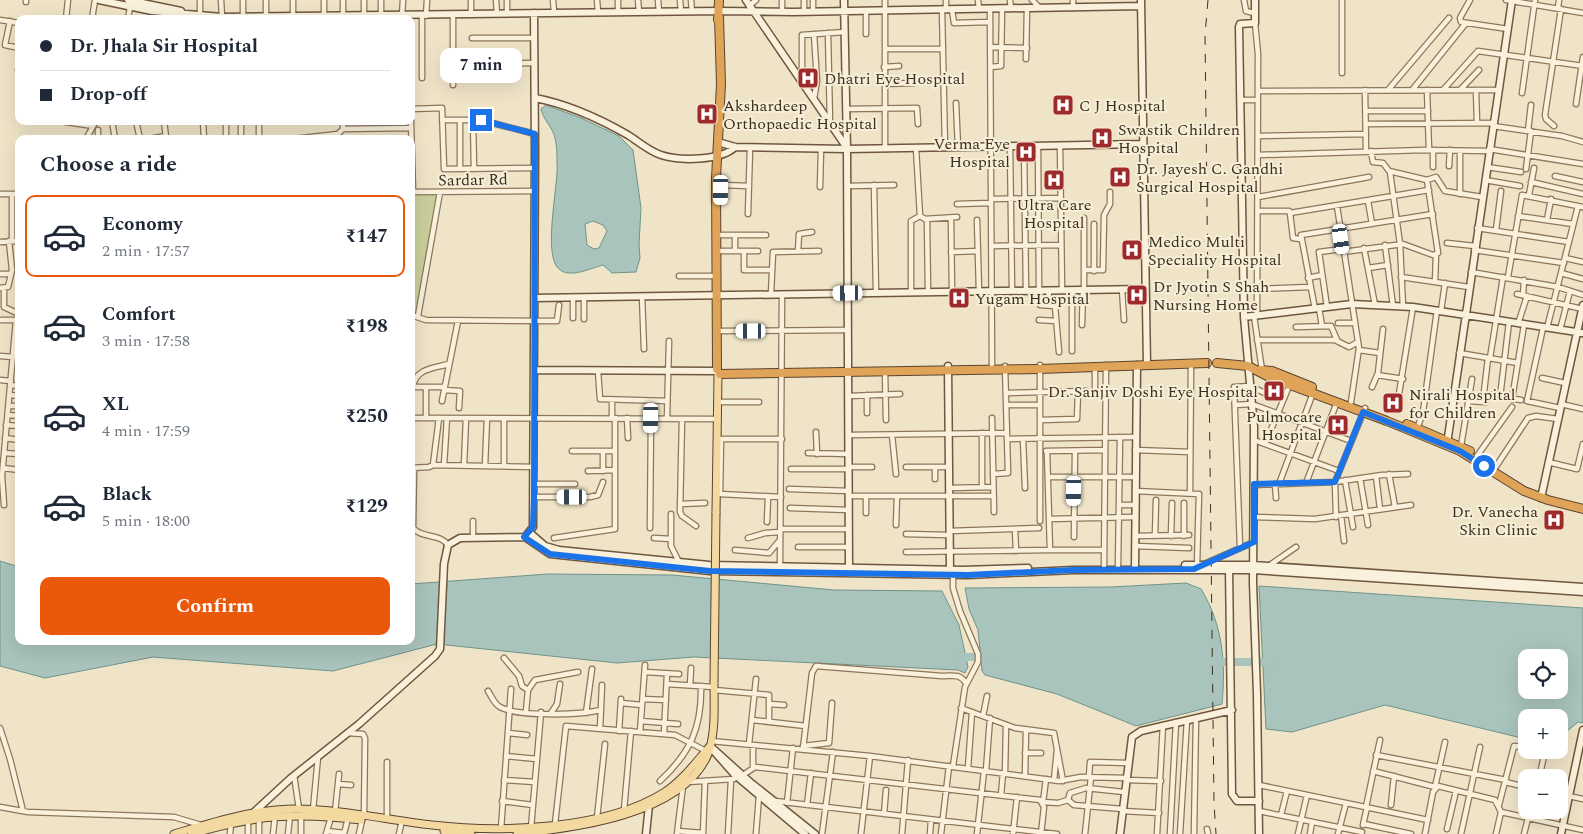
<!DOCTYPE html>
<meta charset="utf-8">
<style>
:root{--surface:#fff;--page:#f2f2f3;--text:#1f2937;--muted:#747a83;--line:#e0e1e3;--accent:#ea580c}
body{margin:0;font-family:Spectral,serif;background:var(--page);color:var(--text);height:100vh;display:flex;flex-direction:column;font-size:19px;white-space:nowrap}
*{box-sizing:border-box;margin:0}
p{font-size:16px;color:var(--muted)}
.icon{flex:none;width:28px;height:28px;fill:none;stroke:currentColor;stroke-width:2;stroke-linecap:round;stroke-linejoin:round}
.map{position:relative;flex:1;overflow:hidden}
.sheet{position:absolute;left:15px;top:135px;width:400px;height:510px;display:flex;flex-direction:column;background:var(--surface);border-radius:10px;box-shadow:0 5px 20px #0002}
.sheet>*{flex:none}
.banner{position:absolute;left:15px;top:15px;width:400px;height:110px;border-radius:10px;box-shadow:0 5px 20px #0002;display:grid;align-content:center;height:110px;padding:0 25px;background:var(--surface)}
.tools{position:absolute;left:1518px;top:649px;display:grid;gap:10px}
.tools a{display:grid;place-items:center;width:50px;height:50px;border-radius:10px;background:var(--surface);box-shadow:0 5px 20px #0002;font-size:25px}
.end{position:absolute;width:22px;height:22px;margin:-11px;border:6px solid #1a73e8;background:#fff;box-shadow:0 0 0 2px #fff}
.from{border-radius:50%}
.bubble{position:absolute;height:35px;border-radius:10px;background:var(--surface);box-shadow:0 5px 20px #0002;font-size:16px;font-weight:700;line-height:35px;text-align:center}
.car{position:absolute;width:15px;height:30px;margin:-15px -8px;border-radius:6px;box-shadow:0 0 4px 1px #0007;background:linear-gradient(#fff 24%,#345 0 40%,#fff 0 76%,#345 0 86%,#fff 0)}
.banner b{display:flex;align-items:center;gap:18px;height:48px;font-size:19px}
.banner b+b{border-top:1px solid var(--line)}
.banner i{width:12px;height:12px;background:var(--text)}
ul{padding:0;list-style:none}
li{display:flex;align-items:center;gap:15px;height:82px;margin:0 10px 8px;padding:0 15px;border:2px solid transparent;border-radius:10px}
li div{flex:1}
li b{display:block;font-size:19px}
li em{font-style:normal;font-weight:700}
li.current{border-color:var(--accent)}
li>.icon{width:45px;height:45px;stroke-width:1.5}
h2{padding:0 25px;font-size:22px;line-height:60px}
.button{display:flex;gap:10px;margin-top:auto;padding:10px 25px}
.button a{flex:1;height:58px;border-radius:10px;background:var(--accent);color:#fff;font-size:20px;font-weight:700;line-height:58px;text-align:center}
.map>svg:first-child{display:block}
.green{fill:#c9cf9b}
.water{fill:#a9c4bc;stroke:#6f938a;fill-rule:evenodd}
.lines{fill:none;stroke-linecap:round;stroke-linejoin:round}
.river{stroke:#a9c4bc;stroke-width:8}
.street-casing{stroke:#8d765c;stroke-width:7}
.secondary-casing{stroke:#6f573f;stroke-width:9}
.primary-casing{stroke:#5b4430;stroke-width:9}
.highway-casing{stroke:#5b4430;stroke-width:10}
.street{stroke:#faf1dc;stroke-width:4.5}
.secondary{stroke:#faf1dc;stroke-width:6}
.primary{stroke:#f3d9a0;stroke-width:7}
.highway{stroke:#e0a458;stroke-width:8}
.rail{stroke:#3d2e20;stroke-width:1;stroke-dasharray:9 9;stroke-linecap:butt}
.primary-bridge-casing{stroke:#5b4430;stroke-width:9;stroke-linecap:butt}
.primary-bridge{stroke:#f3d9a0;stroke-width:7}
.route{stroke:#1a73e8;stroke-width:6}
.labels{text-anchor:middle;stroke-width:4;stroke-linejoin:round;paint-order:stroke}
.poi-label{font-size:16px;fill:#3d2e20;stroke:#f7eed8;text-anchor:start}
.street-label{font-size:16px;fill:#3d2e20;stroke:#f7eed8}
</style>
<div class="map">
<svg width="1583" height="834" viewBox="0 0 1583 834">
<rect width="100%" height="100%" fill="#f0e4c8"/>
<!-- green -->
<path class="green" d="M411,192H440L418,316L411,315Z"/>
<!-- water -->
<path class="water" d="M546,105L581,118L619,136L633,150L641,208L639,244L640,258L636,272L612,273L603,265C591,268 570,279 559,269C542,255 559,184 557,163C557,154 557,141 553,132C549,124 543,118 541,109ZM593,221L603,225L607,231L599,248L594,249L587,245L585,224Z
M0,561L19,567V641H411V584L548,574L672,575L834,590L942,591L959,625L968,667L965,673L958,670L694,657L617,663L437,644L333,671L153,657L45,678L0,666Z
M1186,583L1201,589C1223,625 1226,663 1222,704L1136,726L1057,694L985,675L982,671L978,630L969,609L965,588L1111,587Z
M1259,586L1583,608V723L1578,722L1559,738V718H1526V739L1385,705L1292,732L1266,729ZM1526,658H1559V690H1526Z"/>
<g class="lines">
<!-- river -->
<path class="river" d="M958,657H991
M1215,662H1271"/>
<!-- street casing -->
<g class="street-casing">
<path id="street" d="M200,0V16
M221,0L222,17
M243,0V18
M496,0L497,14
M507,0V14
M553,0L554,12
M597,0L598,12
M618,0V12
M638,0L639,12
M658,0L659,12
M680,0L681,12
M691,0L692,12
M782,0V12
M813,0V12
M885,0V149
M946,0V10
M978,0L979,9
M1010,0L1011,9
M1032,0L1039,7
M1244,0L1246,11L1254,13
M1470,0L1460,18L1461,22L1508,29
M1506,0L1583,13
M26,2V0
M749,6L756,0
M1073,8V0
M1558,8L1559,0
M990,9L992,366
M942,10L945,148
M952,10L954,23L990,22
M866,11V34
M804,12V0
M471,15V0
M343,16V0
M364,16V0
M381,16V0
M402,16L403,0
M422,16V78
M426,16L427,0
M266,18V0
M293,18V0
M324,18V0
M66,19L68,0
M92,19L95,0
M128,19L130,7
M0,20L19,23
M10,21L5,45L19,48
M1255,23L1258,54L1257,315
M828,33L830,123
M472,38H534
M990,47L1027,48
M885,49H943
M1026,59L1027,8
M471,64L534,63
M884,67L899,66
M991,67L1001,66L1002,9
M18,70H19
M1342,73V0
M802,80V35L845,32
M884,84L914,83
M453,85V16
M1413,89L1466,23
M1365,90L1366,151
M1388,90L1449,18
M1427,90L1429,150
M1443,90L1478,51L1583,66
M1460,90L1479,70
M1476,90L1477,123
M1258,91L1498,90
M1522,93L1535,0
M814,99L817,81L814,34
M1240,100H1254
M956,103L958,147
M1576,104L1583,57
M411,109L442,108L444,169L535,168
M846,109L917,108L918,124
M1366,111H1428
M442,120H481L535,134
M473,120L474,169
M60,121L93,126
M112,121L115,139
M136,121L140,139
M164,121L166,137
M203,121L204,139
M226,121V139
M241,121V139
M259,121V139
M343,121V129L411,128
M411,121L413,192
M1366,124L1493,123
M1493,126L1562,136L1583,142
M1554,126L1546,119L1545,115L1561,9
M98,130V139
M1528,131L1531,105
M1258,136L1366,134
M86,139L96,121
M148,139L166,136
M293,139L338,134L343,129
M1010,146L1012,291
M1024,146L1026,291
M1038,146L1039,290
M1060,146L1062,290
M1489,149L1583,164
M1460,151V194
M1258,155L1424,150L1489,151
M1449,166L1450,150
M1433,167V150
M1487,167L1521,172
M460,169V120
M1526,169L1531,131
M1390,172L1400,244L1403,307
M1555,176L1583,182
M1427,180L1436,177L1445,191L1482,197
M1485,180L1520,186
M1531,182L1583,194
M721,185L749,186
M874,185L876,293
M848,186L894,185
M820,187L821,149
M411,192L535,191
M0,194H19
M12,194V241
M1529,195L1534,168
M1258,197L1369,177
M991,199L1061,198
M1368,201L1372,224
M957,204L991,203
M1337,206L1359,348L1351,402
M1258,211H1289
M748,214L750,148
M920,216L925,219L957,217
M1518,216L1573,224
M1084,218V290
M951,220L952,291
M977,220L979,291
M1547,220L1551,199
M927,221L928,292
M1094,224V271
M1477,228L1569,242
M1496,230L1501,191
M716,235H766
M1300,239L1293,238L1290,213L1429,190
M0,242L19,241
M1447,243L1475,246
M1385,245L1393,306
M992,246L1061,245
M1364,248L1375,305
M1474,250L1564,263
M720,251H758
M735,251V236
M744,251V270H771
M798,251L799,234L812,232
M951,252L978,251
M1343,252L1403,244L1433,255L1438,253L1427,180L1389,171L1383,163L1373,162L1371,151
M1565,258L1583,262
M1368,268L1388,265
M1084,270H1103L1104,215L1110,204V192
M1471,272L1558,287L1583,295
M1561,273L1583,279
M0,274H11
M679,276H716
M1401,277L1469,287
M1508,277L1522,195L1583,207
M1308,278L1322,275
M1435,282L1436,255
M0,288L8,287L12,270L9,241
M4,288V307L19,314
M1122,289L1124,320
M1257,289L1310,287
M911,292V221L920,216L916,148
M771,294L773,252L819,251
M1517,294L1583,309
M1523,295L1524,280
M642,296L644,349
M573,297V318
M1048,304L1049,290
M1040,305L1055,306L1059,352
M1327,307L1319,252L1342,249
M1319,308L1322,326
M1315,309L1301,235L1433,214
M1441,311L1445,283
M411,315L426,320L557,321L559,305
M418,316L440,192
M1254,316L1262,370
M584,319V297
M0,320H19
M1039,320L1056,321
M1338,323H1355
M1518,324L1527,296
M1082,325L1083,290
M1296,327L1331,326L1337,340
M1543,328L1527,401L1560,408
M1547,328L1578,206
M1560,330L1570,291
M717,331L848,330
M1257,340H1335L1349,347L1358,342
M1359,350L1380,353
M1072,351V290
M1459,353L1518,363
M0,356L13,357
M1490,358L1503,277
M598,371L600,399L667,401
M885,371L886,420
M1377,375L1403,379
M1542,378L1565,383
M0,380L11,381
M10,385L19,386
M413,387C415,368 435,368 449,364
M413,387H444
M1372,387L1378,373L1383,329
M444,390L460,391L459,408
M1484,392L1488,358
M1006,393L1086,391
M1095,394V366
M10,395L19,396
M867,395V413
M1491,395L1521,400
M849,396L900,394
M1500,397L1509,322
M1512,399L1524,325
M612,400V418
M1398,400L1413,307
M442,401L458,321
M1468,401L1486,402
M717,402H759
M1561,404L1583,409
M1006,405H1040
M1235,405L1252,404L1351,441
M9,406H19
M8,415L19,416
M411,418L717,419
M426,418V387
M627,418L628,438
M667,418L669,341
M992,418L994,512
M682,419L680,512L682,516L696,526
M1040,420L1077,419L1078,391
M6,425L19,426
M1417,429L1423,412L1437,310
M816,432L817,454
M982,433V487
M849,435L1007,433
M892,435L896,474
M5,438L19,440
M719,439H782
M721,439L720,494L781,497
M1007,439L1135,437
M1023,439L1025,488
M1254,440L1339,471
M1265,444L1290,384
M1461,446L1472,379
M1135,450L1190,452
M572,451H615
M603,451V471
M1046,451L1105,450
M1047,451L1050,550H1104
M4,453L19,454
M808,453L849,454
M1477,456L1512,407
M1548,462L1577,469L1583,444
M433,465L534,467
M444,465L447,418
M464,465L466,418
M485,466L487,418
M504,466V418
M849,467H872
M906,467H949
M3,468L19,470
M411,468L429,467L433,465L439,418
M414,468L413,528C422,539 440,533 448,545
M1495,468L1528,418L1536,416L1558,419
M791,469H849
M588,471L615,470
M993,474L1008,473L1005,366
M1389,474L1395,507
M1376,476L1380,509
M1048,477H1135
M1360,478L1368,525
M935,479V467
M1345,480L1353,527
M1306,483L1337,402
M534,484H575
M1275,484L1276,498
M1279,484L1313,393
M1254,485L1335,482L1382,475L1408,474
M949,488L993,487
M789,489L849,491
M1135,491L1199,494L1197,565
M1190,493L1191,364
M849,496H993
M534,497H590L598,495L603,482
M680,504L705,503
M4,505L2,476L16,320
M1119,505H1135
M790,508L849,510
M866,513V496
M671,514V546L679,562
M1341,515L1344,541
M1254,517L1315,519L1411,505
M1336,517L1335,482L1365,408
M1049,519L1135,517
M1040,521V365
M767,522L768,497
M896,525L897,496
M650,528L651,418
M781,529H849
M1015,529L1016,551
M949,531L1039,528
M906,534L949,535
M1135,536L1189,535
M1155,536L1156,500
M1171,536L1172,503
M1184,536V503
M473,537V521
M1074,537L1075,451
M554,538L615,529V418
M654,538L671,539
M748,538L765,533L780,532
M1135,546L1189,548
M798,547H849
M1240,547L1234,387L1250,386L1269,395
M735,550L769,553L780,540
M906,552L1050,550
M1204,564L1254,542
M1270,565L1296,547
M1104,566L1106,365
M1118,566L1120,437
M780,567L782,294
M953,574V588L960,611L978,654V662L965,687L953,766
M504,658L519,676L522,686L528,690
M645,672L679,674
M667,684L714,687
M690,685L691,668
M714,690L769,695V722
M488,691C492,697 494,704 500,707C519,717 580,715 601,710
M643,699L666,700
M621,703L642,705
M770,704L784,705
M961,708L1015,728L1054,733L1063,781
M526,711L528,690L535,680L578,672
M551,713L557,704L560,684
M586,713L592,669
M983,716L987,696
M752,720L806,726
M641,721L678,724
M0,728L10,759L23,811
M600,729L602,685
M619,731L621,699
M640,732L645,665
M347,733L363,734L365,738L364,816
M508,733L527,735
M664,734L667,674
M711,741L870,756L1059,781L1081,777L1126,778
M749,744L756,679
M803,746L829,743L832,703
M803,749L812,673L816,666L942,676C953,676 959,673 966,683
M1540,750V751
M1025,753H1041
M1376,755L1506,780
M506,756L537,759
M753,768V745
M968,768L972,712
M986,771L990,718
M1373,771L1435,787L1445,742
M1005,774L1006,725
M294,775L299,809
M743,775L755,767L1040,800L1044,807L1041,834
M1025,776L1026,730
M1089,777L1090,762L1128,763
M1539,778L1545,752
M1046,779L1043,802L1058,803L1068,800L1070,793L1086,788L1124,792
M504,780L535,782
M1054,780L1057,750
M1126,780L1161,781
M660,781C690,753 702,728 701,686
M687,782L734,779
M1505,782L1526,787
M338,784L351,785
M1259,785L1428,820
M1559,794L1583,799
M1001,795L1003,773
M1068,800L1074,805L1123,809
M502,801L533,805
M775,801L1057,834
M787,803L793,748
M807,805L811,773
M1391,805L1394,776
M1499,805L1514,746L1526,747
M0,807L28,812L174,817L201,825
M1366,807L1380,740
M313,810L318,757
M624,810L631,731
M1123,811L1159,813
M1259,811L1362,832
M335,812L339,774
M884,814L886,790
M301,815V834
M1281,815L1287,791
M597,818L605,744
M1529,818L1531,810
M387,819V762
M248,820V834
M555,824L566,726L675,735L706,751
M1364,824L1411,834
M1363,825L1367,807
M531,828L541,712
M501,829L511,689
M1207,829L1208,834
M1447,829L1456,791
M327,831L344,833
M678,831L703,833
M230,834L231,823
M259,834V818
M273,834L275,816
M288,834L290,815
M326,834L331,817
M344,834L348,818
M359,834L362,820
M399,834L401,825
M677,834L683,786
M703,834L705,781
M728,834L731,780
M756,834L759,796
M822,834L833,752
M861,834L870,756
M902,834L908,760
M930,834L931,820
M941,834L949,766
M977,834L984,771
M1013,834L1017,797
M1085,834L1091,777
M1157,834L1163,725
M1170,834L1176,722
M1180,834L1187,720
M1194,834L1196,718
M1298,834L1307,795
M1310,834L1312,822
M1338,834L1346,803
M1425,834L1433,792L1438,786L1495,800L1501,812L1583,830
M1461,834L1480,747
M1496,834L1501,812
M1524,834L1528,818"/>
</g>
<!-- secondary casing -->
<g class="secondary-casing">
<path id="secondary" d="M99,0L152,11L222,17L719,11L793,12L1141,6
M128,0L181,11
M746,0L847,148
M844,0L847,149L849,569
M1141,0L1147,365
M1255,0V23L1240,24L1239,27L1244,317L1254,427L1253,583L1257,694L1259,834
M535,98C567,104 600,119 628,135C639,142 649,151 661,155C679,161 721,161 735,147
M718,142L735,147L847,149L1143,144
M534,298L1145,289
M1244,317L1352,304L1413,307L1583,333
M948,366L950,573
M534,370L715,371
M1447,444L1512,0
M1541,498L1583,305
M530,533L545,546L559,550L709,565L962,570L1028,568
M525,537L550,554L710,571L968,575L1073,570H1253L1583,592
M1185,565H1253L1583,587
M1229,568L1232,794L1237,801H1259
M1135,569L1137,365
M710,746L750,782L815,834
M712,749L735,775L805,834
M252,814L291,778L359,724L435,656L440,649L444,564L448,545L460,538L525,537L533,527L535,152L534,13
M646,834L649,805
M1120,834L1132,737L1141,731L1232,710
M1561,834L1583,730"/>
</g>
<!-- primary casing -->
<g class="primary-casing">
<path id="primary" d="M716,513L718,375
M444,831L471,834
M174,834C214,822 253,809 296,809C341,809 387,820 432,825C501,833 605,830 665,792C683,780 696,762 710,746
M192,834C255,815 296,812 361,820
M517,834C573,828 683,815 708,754C716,733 714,704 714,682"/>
</g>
<!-- highway casing -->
<g class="highway-casing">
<path id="highway" d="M718,20L719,0
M1217,363L1248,366L1269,377L1387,421L1460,451L1524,491L1548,500L1583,509
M717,369L716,178L721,84L719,17
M1260,370L1272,371L1312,387
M720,374L1040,369L1207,363
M1407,424L1470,451"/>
</g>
<!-- street -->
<use href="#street" class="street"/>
<!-- secondary -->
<use href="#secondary" class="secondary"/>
<!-- primary -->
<use href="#primary" class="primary"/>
<!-- highway -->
<use href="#highway" class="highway"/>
<!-- rail -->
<path class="rail" d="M1208,0L1205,35L1214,803L1216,834"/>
<!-- primary-bridge casing -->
<g class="primary-bridge-casing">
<path id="primary-bridge" d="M714,682L716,513"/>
</g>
<!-- primary-bridge -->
<use href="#primary-bridge" class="primary-bridge"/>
</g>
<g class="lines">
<!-- route -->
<path class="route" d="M481,120L535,134L534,497L533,527L524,537L550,554L710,571L968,575L1073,570L1194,569L1254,542V484L1335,482L1363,412L1460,451L1484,466"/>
</g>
<!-- icons -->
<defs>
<g id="hospital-square" transform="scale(1.125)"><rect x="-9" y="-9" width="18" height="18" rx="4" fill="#9e2a2b" stroke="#f7eed8"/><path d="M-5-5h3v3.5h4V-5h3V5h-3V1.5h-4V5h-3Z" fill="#fff"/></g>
</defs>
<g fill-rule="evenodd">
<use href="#hospital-square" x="808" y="78"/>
<use href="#hospital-square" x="1063" y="105"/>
<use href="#hospital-square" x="707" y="114"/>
<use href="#hospital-square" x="1102" y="138"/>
<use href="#hospital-square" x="1026" y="152"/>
<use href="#hospital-square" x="1120" y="177"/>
<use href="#hospital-square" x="1054" y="180"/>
<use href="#hospital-square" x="1132" y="250"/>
<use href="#hospital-square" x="1137" y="295"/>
<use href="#hospital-square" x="959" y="298"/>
<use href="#hospital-square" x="1274" y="391"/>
<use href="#hospital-square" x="1393" y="403"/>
<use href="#hospital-square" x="1338" y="425"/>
<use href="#hospital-square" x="1554" y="520"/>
</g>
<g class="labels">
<!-- poi labels -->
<g class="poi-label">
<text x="824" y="84">Dhatri Eye Hospital</text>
<text x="723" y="111">Akshardeep<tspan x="723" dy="18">Orthopaedic Hospital</tspan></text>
<text x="1079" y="111">C J Hospital</text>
<text x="1118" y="135">Swastik Children<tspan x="1118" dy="18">Hospital</tspan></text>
<text x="1010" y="149" text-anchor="end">Verma Eye<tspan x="1010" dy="18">Hospital</tspan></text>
<text x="1136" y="174">Dr. Jayesh C. Gandhi<tspan x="1136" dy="18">Surgical Hospital</tspan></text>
<text x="1054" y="210" text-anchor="middle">Ultra Care<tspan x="1054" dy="18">Hospital</tspan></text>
<text x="1148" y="247">Medico Multi<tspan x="1148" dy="18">Speciality Hospital</tspan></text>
<text x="1153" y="292">Dr Jyotin S Shah<tspan x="1153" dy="18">Nursing Home</tspan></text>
<text x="975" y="304">Yugam Hospital</text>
<text x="1258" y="397" text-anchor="end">Dr. Sanjiv Doshi Eye Hospital</text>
<text x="1409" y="400">Nirali Hospital<tspan x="1409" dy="18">for Children</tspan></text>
<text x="1322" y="422" text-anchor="end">Pulmocare<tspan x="1322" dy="18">Hospital</tspan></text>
<text x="1538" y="517" text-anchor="end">Dr. Vanecha<tspan x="1538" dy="18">Skin Clinic</tspan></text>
</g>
<!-- street labels -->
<g class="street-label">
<text transform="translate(473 179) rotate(-1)" y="6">Sardar Rd</text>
</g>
</g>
</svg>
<div class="tools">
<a><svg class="icon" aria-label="locate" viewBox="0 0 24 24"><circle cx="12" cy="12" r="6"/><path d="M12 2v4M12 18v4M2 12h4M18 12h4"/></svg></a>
<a>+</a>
<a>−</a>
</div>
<i class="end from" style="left:1484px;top:466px"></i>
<i class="end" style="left:481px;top:120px"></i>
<div class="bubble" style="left:440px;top:48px;width:82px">7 min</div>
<i class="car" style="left:721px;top:190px;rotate:181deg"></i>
<i class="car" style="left:1341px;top:239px;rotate:172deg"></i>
<i class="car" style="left:848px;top:293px;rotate:269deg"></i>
<i class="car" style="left:751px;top:331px;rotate:270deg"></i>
<i class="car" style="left:651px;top:418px;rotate:181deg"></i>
<i class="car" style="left:1074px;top:491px;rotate:181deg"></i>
<i class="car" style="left:572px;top:497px;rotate:270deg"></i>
<div class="banner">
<b><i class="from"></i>Dr. Jhala Sir Hospital</b>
<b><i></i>Drop-off</b>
</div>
<section class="sheet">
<h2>Choose a ride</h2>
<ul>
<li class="current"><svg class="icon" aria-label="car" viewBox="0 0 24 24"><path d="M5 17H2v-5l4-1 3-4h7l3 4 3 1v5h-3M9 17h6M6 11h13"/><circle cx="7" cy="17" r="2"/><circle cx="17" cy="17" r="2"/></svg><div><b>Economy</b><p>2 min · 17:57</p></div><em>₹147</em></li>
<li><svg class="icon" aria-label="car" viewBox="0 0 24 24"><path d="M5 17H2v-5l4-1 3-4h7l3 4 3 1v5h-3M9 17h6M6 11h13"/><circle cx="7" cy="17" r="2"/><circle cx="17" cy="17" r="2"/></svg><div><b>Comfort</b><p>3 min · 17:58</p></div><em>₹198</em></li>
<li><svg class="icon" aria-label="car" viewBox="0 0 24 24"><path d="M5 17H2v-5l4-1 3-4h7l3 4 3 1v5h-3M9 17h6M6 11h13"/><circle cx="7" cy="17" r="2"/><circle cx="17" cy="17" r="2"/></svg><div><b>XL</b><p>4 min · 17:59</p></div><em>₹250</em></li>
<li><svg class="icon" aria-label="car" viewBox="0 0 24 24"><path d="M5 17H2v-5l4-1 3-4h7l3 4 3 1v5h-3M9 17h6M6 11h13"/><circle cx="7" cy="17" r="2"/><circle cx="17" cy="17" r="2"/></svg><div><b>Black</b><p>5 min · 18:00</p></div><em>₹129</em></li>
</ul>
<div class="button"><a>Confirm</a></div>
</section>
</div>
